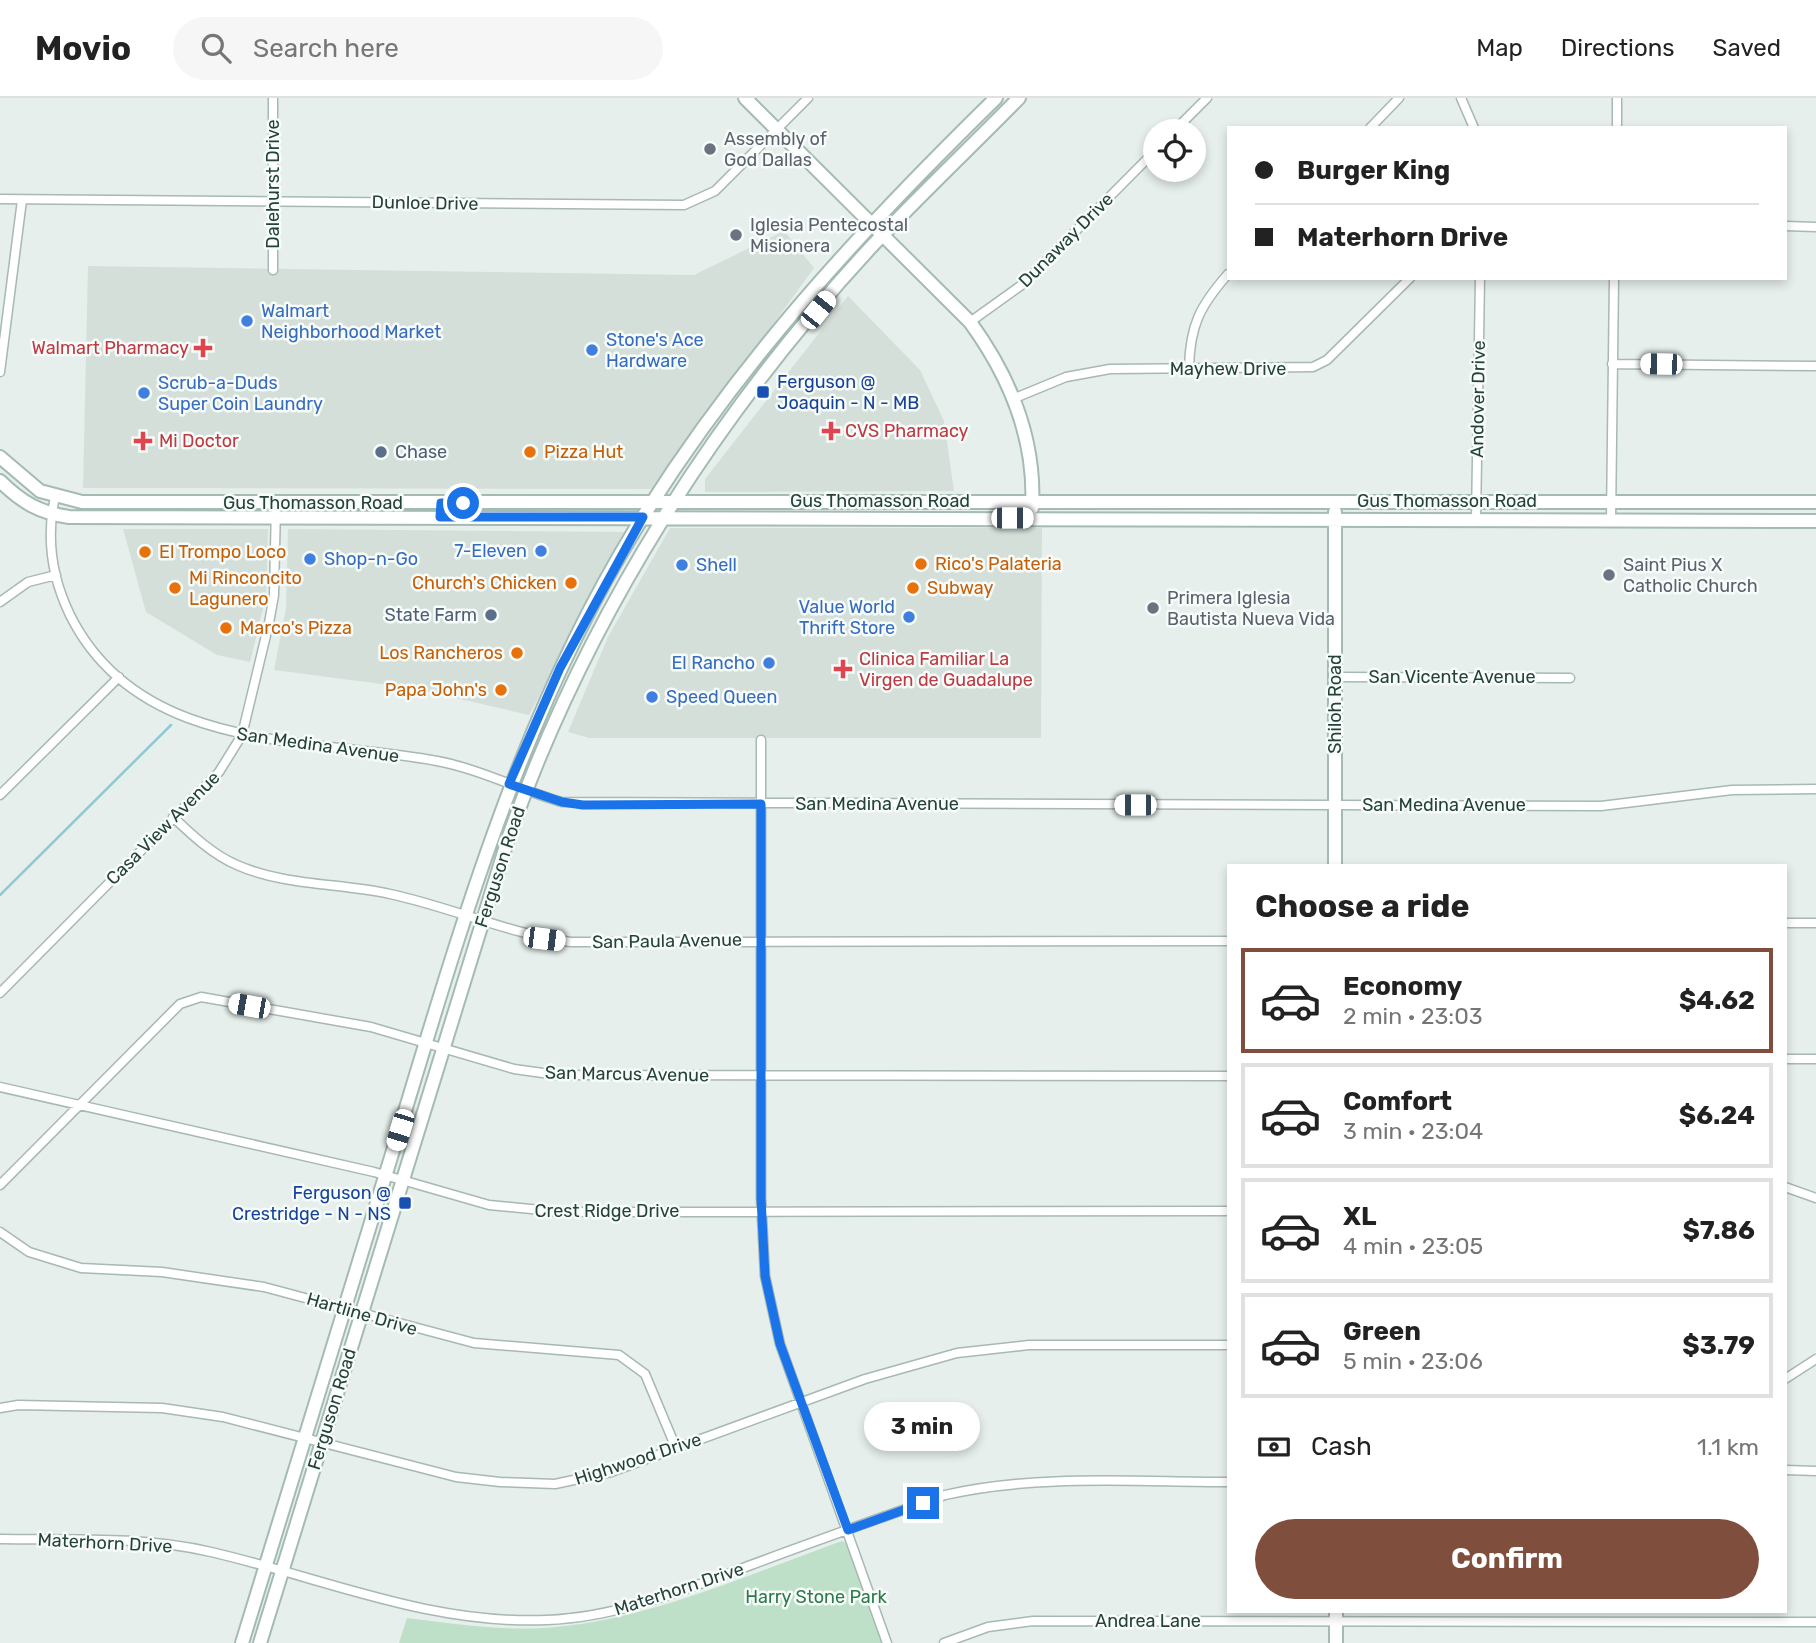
<!DOCTYPE html>
<meta charset="utf-8">
<style>
:root{--surface:#fff;--page:#f6f6f6;--text:#222;--muted:#767676;--line:#e0e0e0;--accent:#804e3d}
body{margin:0;font-family:Rubik,sans-serif;background:var(--page);color:var(--text);height:100vh;display:flex;flex-direction:column;font-size:26px;white-space:nowrap}
*{box-sizing:border-box;margin:0}
p{font-size:23px;color:var(--muted)}
.icon{flex:none;width:38px;height:38px;fill:none;stroke:currentColor;stroke-width:2;stroke-linecap:round;stroke-linejoin:round}
.map{position:relative;flex:1;overflow:hidden}
.drawer{position:absolute;left:1227px;top:766px;width:560px;height:749px;display:flex;flex-direction:column;background:var(--surface);border-radius:0px;box-shadow:0 4px 10px #0003}
.drawer>*{flex:none}
.banner{position:absolute;left:1227px;top:28px;width:560px;height:154px;border-radius:0px;box-shadow:0 4px 10px #0003;display:grid;align-content:center;height:154px;padding:0 28px;background:var(--surface)}
.fabs{position:absolute;left:1143px;top:21px;display:grid;gap:14px}
.fabs a{display:grid;place-items:center;width:63px;height:63px;border-radius:50%;background:var(--surface);box-shadow:0 4px 10px #0003;font-size:35px}
.end{position:absolute;width:32px;height:32px;margin:-16px;border:9px solid #1a73e8;background:#fff;box-shadow:0 0 0 4px #fff}
.from{border-radius:50%}
.bubble{position:absolute;height:49px;border-radius:24px;background:var(--surface);box-shadow:0 4px 10px #0003;font-size:23px;font-weight:700;line-height:49px;text-align:center}
.car{position:absolute;width:21px;height:42px;margin:-21px -10px;border-radius:9px;box-shadow:0 0 5px 2px #0007;background:linear-gradient(#fff 24%,#345 0 40%,#fff 0 76%,#345 0 86%,#fff 0)}
.banner b{display:flex;align-items:center;gap:24px;height:66px;font-size:26px}
.banner b+b{border-top:2px solid var(--line)}
.banner i{width:18px;height:18px;background:var(--text)}
ul{padding:0;list-style:none}
li{display:flex;align-items:center;gap:21px;height:105px;margin:0 14px 10px;padding:0 14px;border:4px solid var(--line);border-radius:0px}
li div{flex:1}
li b{display:block;font-size:26px}
li em{font-style:normal;font-weight:700}
li.selected{border-color:var(--accent)}
li>.icon{width:63px;height:63px;stroke-width:1.5}
h2{padding:0 28px;font-size:32px;line-height:84px}
.pay{display:flex;align-items:center;gap:18px;height:77px;padding:0 28px;font-size:26px}
.pay p{margin-inline-start:auto}
.cta{display:flex;gap:14px;margin-top:auto;padding:14px 28px}
.cta a{flex:1;height:80px;border-radius:42px;background:var(--accent);color:#fff;font-size:28px;font-weight:700;line-height:80px;text-align:center}
header{display:flex;align-items:center;gap:42px;box-sizing:border-box;height:98px;padding:0 35px;background:var(--surface);border-bottom:2px solid var(--line)}
header strong{font-size:33px}
nav{display:flex;gap:38px;margin-inline-start:auto;font-size:24px}
.search{width:490px;height:63px;background:var(--page);display:flex;align-items:center;gap:18px;box-sizing:border-box;padding:0 24px;border-radius:38px;color:var(--muted);font-size:26px}
.map>svg:first-child{display:block}
.built{fill:#d4dfda}
.green{fill:#bfe0c8}
.lines{fill:none;stroke-linecap:round;stroke-linejoin:round}
.stream{stroke:#8ec9d4;stroke-width:2.5}
.street-casing{stroke:#a8b8b2;stroke-width:11}
.secondary-casing{stroke:#a4bbb3;stroke-width:16}
.street{stroke:#fff;stroke-width:8}
.secondary{stroke:#fff;stroke-width:12}
.route{stroke:#1a73e8;stroke-width:9}
.worship-dot{fill:#6b7280;stroke:#f7fbf9;stroke-width:2.5}
.shop-dot{fill:#3f7fe0;stroke:#f7fbf9;stroke-width:2.5}
.health-dot{fill:#e0444e;stroke:#f7fbf9;stroke-width:2.5}
.transit-dot{fill:#1a4fb4;stroke:#f7fbf9;stroke-width:2.5}
.service-dot{fill:#5c6f8a;stroke:#f7fbf9;stroke-width:2.5}
.food-dot{fill:#e8710a;stroke:#f7fbf9;stroke-width:2.5}
.labels{text-anchor:middle;stroke-width:5;stroke-linejoin:round;paint-order:stroke}
.worship-label{font-size:18px;fill:#5b616d;stroke:#f7fbf9;text-anchor:start}
.street-label{font-size:18px;fill:#24423a;stroke:#f7fbf9}
.shop-label{font-size:18px;fill:#366cbe;stroke:#f7fbf9;text-anchor:start}
.health-label{font-size:18px;fill:#be3a42;stroke:#f7fbf9;text-anchor:start}
.transit-label{font-size:18px;fill:#164399;stroke:#f7fbf9;text-anchor:start}
.service-label{font-size:18px;fill:#4e5e75;stroke:#f7fbf9;text-anchor:start}
.food-label{font-size:18px;fill:#c56008;stroke:#f7fbf9;text-anchor:start}
.park-label{font-size:18px;fill:#2d7a4b;stroke:#f7fbf9}
</style>
<header>
<strong>Movio</strong>
<div class="search"><svg class="icon" aria-label="search" viewBox="0 0 24 24"><circle cx="10" cy="10" r="6"/><path d="M15 15l6 6"/></svg>Search here</div>
<nav><a>Map</a><a>Directions</a><a>Saved</a></nav>
</header>
<div class="map">
<svg width="1816" height="1545" viewBox="0 0 1816 1545">
<rect width="100%" height="100%" fill="#e6efeb"/>
<!-- built -->
<path class="built" d="M784,133L814,170L653,391L83,390L88,168L694,177Z
M848,198L920,272L944,323L954,393L705,394V381Z
M670,430H1042L1041,640H589L568,634L608,539Z
M123,431H268L266,499L250,564L217,557L146,514Z
M288,431L627,434L529,617L412,590L274,572L286,510Z"/>
<!-- green -->
<path class="green" d="M842,1443L847,1446L882,1545H399L407,1520C456,1526 506,1534 556,1529C654,1520 749,1476 842,1443Z"/>
<g class="lines">
<!-- stream -->
<path class="stream" d="M0,797L171,627"/>
<!-- street casing -->
<g class="street-casing">
<path id="street" d="M1461,0L1474,30
M1370,30L1399,0
M1617,30V0
M1174,33L1207,0
M0,101L684,107L715,93L808,0
M1785,128L1816,129
M273,172V0
M970,224L1023,186L1155,53
M1612,266L1816,268
M1189,270C1190,227 1200,208 1228,176
M0,274L22,102
M1015,300L1066,279L1110,271L1313,269L1327,262L1410,180
M55,399C46,440 52,480 70,517C139,656 309,639 437,663C480,671 520,692 562,704L1601,708L1732,692L1816,691
M1476,422L1480,180
M1611,423L1614,180
M0,504L28,484L56,477
M1334,579L1570,580
M761,642V1100L765,1178L780,1246L887,1545
M0,697L119,579
M173,719C192,737 213,757 237,767C284,788 341,785 390,796C451,809 509,836 571,844L1228,843
M1785,825H1816
M0,895L219,674L242,637L269,525L274,497L276,406
M1785,961H1816
M0,989L374,1074L489,1107L561,1114L1228,1113
M0,1087L180,906L201,899L371,929L514,971L557,977L1228,978
M1785,1089L1816,1100
M0,1134L29,1154L81,1170L162,1174L264,1189L474,1245L619,1257L645,1276L676,1350
M1785,1281L1816,1261
M0,1310L18,1307L162,1310L223,1319L456,1379L500,1384L555,1386L611,1374L865,1281L957,1255L1029,1247H1228
M1785,1372L1816,1373
M0,1441C70,1442 143,1438 211,1454C324,1480 429,1527 547,1522C619,1519 684,1492 751,1467C815,1443 880,1420 945,1397C1037,1376 1135,1384 1228,1384
M944,1545L988,1529L1033,1523L1816,1524"/>
</g>
<!-- secondary casing -->
<g class="secondary-casing">
<path id="secondary" d="M745,0L970,224C1010,279 1036,341 1032,410
M0,359L40,393L82,404H1816
M0,383C21,404 40,415 69,419L1816,423
M1335,414V768
M242,1545C294,1374 347,1204 399,1033C462,825 521,617 636,430C738,265 858,135 996,0
M260,1545L509,738C587,519 715,317 873,147C920,97 971,49 1019,0
M1336,1545V1514"/>
</g>
<!-- street -->
<use href="#street" class="street"/>
<!-- secondary -->
<use href="#secondary" class="secondary"/>
</g>
<g class="lines">
<!-- route -->
<path class="route" d="M463,405H441L440,419H643L560,570L509,686L562,704L583,707L761,706V1100L765,1178L780,1246L848,1432L923,1405"/>
</g>
<!-- markers -->
<g class="worship-dot">
<circle cx="710" cy="51" r="7"/>
<circle cx="736" cy="137" r="7"/>
<circle cx="1609" cy="477" r="7"/>
<circle cx="1153" cy="510" r="7"/>
</g>
<g class="shop-dot">
<circle cx="247" cy="223" r="7"/>
<circle cx="592" cy="252" r="7"/>
<circle cx="144" cy="295" r="7"/>
<circle cx="541" cy="453" r="7"/>
<circle cx="310" cy="461" r="7"/>
<circle cx="682" cy="467" r="7"/>
<circle cx="909" cy="519" r="7"/>
<circle cx="769" cy="565" r="7"/>
<circle cx="652" cy="599" r="7"/>
</g>
<g class="health-dot">
<path d="M199.5 239.5h7v7h7v7h-7v7h-7v-7h-7v-7h7z"/>
<path d="M827.5 322.5h7v7h7v7h-7v7h-7v-7h-7v-7h7z"/>
<path d="M139.5 332.5h7v7h7v7h-7v7h-7v-7h-7v-7h7z"/>
<path d="M839.5 560.5h7v7h7v7h-7v7h-7v-7h-7v-7h7z"/>
</g>
<g class="transit-dot">
<rect x="756" y="287" width="14" height="14" rx="3.5"/>
<rect x="398" y="1098" width="14" height="14" rx="3.5"/>
</g>
<g class="service-dot">
<circle cx="381" cy="354" r="7"/>
<circle cx="491" cy="517" r="7"/>
</g>
<g class="food-dot">
<circle cx="530" cy="354" r="7"/>
<circle cx="145" cy="454" r="7"/>
<circle cx="921" cy="466" r="7"/>
<circle cx="571" cy="485" r="7"/>
<circle cx="175" cy="490" r="7"/>
<circle cx="913" cy="490" r="7"/>
<circle cx="226" cy="530" r="7"/>
<circle cx="517" cy="555" r="7"/>
<circle cx="501" cy="592" r="7"/>
</g>
<g class="labels">
<!-- worship labels -->
<g class="worship-label">
<text x="724" y="47">Assembly of<tspan x="724" dy="21">God Dallas</tspan></text>
<text x="750" y="133">Iglesia Pentecostal<tspan x="750" dy="21">Misionera</tspan></text>
<text x="1623" y="473">Saint Pius X<tspan x="1623" dy="21">Catholic Church</tspan></text>
<text x="1167" y="506">Primera Iglesia<tspan x="1167" dy="21">Bautista Nueva Vida</tspan></text>
</g>
<!-- street labels -->
<g class="street-label">
<text transform="translate(273 86) rotate(-90)" y="6">Dalehurst Drive</text>
<text transform="translate(425 105) rotate(1)" y="6">Dunloe Drive</text>
<text transform="translate(1066 142) rotate(-45)" y="6">Dunaway Drive</text>
<text x="1228" y="277">Mayhew Drive</text>
<text transform="translate(1478 301) rotate(-89)" y="6">Andover Drive</text>
<text x="880" y="409">Gus Thomasson Road</text>
<text x="1447" y="409">Gus Thomasson Road</text>
<text x="313" y="411">Gus Thomasson Road</text>
<text x="1452" y="585">San Vicente Avenue</text>
<text transform="translate(1335 606) rotate(-90)" y="6">Shiloh Road</text>
<text transform="translate(318 647) rotate(8)" y="6">San Medina Avenue</text>
<text x="877" y="712">San Medina Avenue</text>
<text x="1444" y="713">San Medina Avenue</text>
<text transform="translate(163 730) rotate(-45)" y="6">Casa View Avenue</text>
<text transform="translate(500 769) rotate(-72)" y="6">Ferguson Road</text>
<text transform="translate(667 843) rotate(-1)" y="6">San Paula Avenue</text>
<text transform="translate(627 976) rotate(1)" y="6">San Marcus Avenue</text>
<text x="607" y="1119">Crest Ridge Drive</text>
<text transform="translate(362 1216) rotate(16)" y="6">Hartline Drive</text>
<text transform="translate(332 1311) rotate(-73)" y="6">Ferguson Road</text>
<text transform="translate(638 1361) rotate(-18)" y="6">Highwood Drive</text>
<text transform="translate(105 1445) rotate(3)" y="6">Materhorn Drive</text>
<text transform="translate(679 1491) rotate(-18)" y="6">Materhorn Drive</text>
<text x="1148" y="1529">Andrea Lane</text>
</g>
<!-- shop labels -->
<g class="shop-label">
<text x="261" y="219">Walmart<tspan x="261" dy="21">Neighborhood Market</tspan></text>
<text x="606" y="248">Stone's Ace<tspan x="606" dy="21">Hardware</tspan></text>
<text x="158" y="291">Scrub-a-Duds<tspan x="158" dy="21">Super Coin Laundry</tspan></text>
<text x="527" y="459" text-anchor="end">7-Eleven</text>
<text x="324" y="467">Shop-n-Go</text>
<text x="696" y="473">Shell</text>
<text x="895" y="515" text-anchor="end">Value World<tspan x="895" dy="21">Thrift Store</tspan></text>
<text x="755" y="571" text-anchor="end">El Rancho</text>
<text x="666" y="605">Speed Queen</text>
</g>
<!-- health labels -->
<g class="health-label">
<text x="189" y="256" text-anchor="end">Walmart Pharmacy</text>
<text x="845" y="339">CVS Pharmacy</text>
<text x="159" y="349">Mi Doctor</text>
<text x="859" y="567">Clinica Familiar La<tspan x="859" dy="21">Virgen de Guadalupe</tspan></text>
</g>
<!-- transit labels -->
<g class="transit-label">
<text x="777" y="290">Ferguson @<tspan x="777" dy="21">Joaquin - N - MB</tspan></text>
<text x="391" y="1101" text-anchor="end">Ferguson @<tspan x="391" dy="21">Crestridge - N - NS</tspan></text>
</g>
<!-- service labels -->
<g class="service-label">
<text x="395" y="360">Chase</text>
<text x="477" y="523" text-anchor="end">State Farm</text>
</g>
<!-- food labels -->
<g class="food-label">
<text x="544" y="360">Pizza Hut</text>
<text x="159" y="460">El Trompo Loco</text>
<text x="935" y="472">Rico's Palateria</text>
<text x="189" y="486">Mi Rinconcito<tspan x="189" dy="21">Lagunero</tspan></text>
<text x="557" y="491" text-anchor="end">Church's Chicken</text>
<text x="927" y="496">Subway</text>
<text x="240" y="536">Marco's Pizza</text>
<text x="503" y="561" text-anchor="end">Los Rancheros</text>
<text x="487" y="598" text-anchor="end">Papa John's</text>
</g>
<!-- park labels -->
<g class="park-label">
<text x="816" y="1505">Harry Stone Park</text>
</g>
</g>
</svg>
<div class="fabs">
<a><svg class="icon" aria-label="locate" viewBox="0 0 24 24"><circle cx="12" cy="12" r="6"/><path d="M12 2v4M12 18v4M2 12h4M18 12h4"/></svg></a>
</div>
<i class="end from" style="left:463px;top:405px"></i>
<i class="end" style="left:923px;top:1405px"></i>
<div class="bubble" style="left:864px;top:1304px;width:116px">3 min</div>
<i class="car" style="left:818px;top:212px;rotate:39deg"></i>
<i class="car" style="left:1661px;top:266px;rotate:271deg"></i>
<i class="car" style="left:1012px;top:420px;rotate:90deg"></i>
<i class="car" style="left:1135px;top:707px;rotate:270deg"></i>
<i class="car" style="left:544px;top:841px;rotate:97deg"></i>
<i class="car" style="left:249px;top:908px;rotate:280deg"></i>
<i class="car" style="left:400px;top:1032px;rotate:197deg"></i>
<div class="banner">
<b><i class="from"></i>Burger King</b>
<b><i></i>Materhorn Drive</b>
</div>
<section class="drawer">
<h2>Choose a ride</h2>
<ul>
<li class="selected"><svg class="icon" aria-label="car" viewBox="0 0 24 24"><path d="M5 17H2v-5l4-1 3-4h7l3 4 3 1v5h-3M9 17h6M6 11h13"/><circle cx="7" cy="17" r="2"/><circle cx="17" cy="17" r="2"/></svg><div><b>Economy</b><p>2 min · 23:03</p></div><em>$4.62</em></li>
<li><svg class="icon" aria-label="car" viewBox="0 0 24 24"><path d="M5 17H2v-5l4-1 3-4h7l3 4 3 1v5h-3M9 17h6M6 11h13"/><circle cx="7" cy="17" r="2"/><circle cx="17" cy="17" r="2"/></svg><div><b>Comfort</b><p>3 min · 23:04</p></div><em>$6.24</em></li>
<li><svg class="icon" aria-label="car" viewBox="0 0 24 24"><path d="M5 17H2v-5l4-1 3-4h7l3 4 3 1v5h-3M9 17h6M6 11h13"/><circle cx="7" cy="17" r="2"/><circle cx="17" cy="17" r="2"/></svg><div><b>XL</b><p>4 min · 23:05</p></div><em>$7.86</em></li>
<li><svg class="icon" aria-label="car" viewBox="0 0 24 24"><path d="M5 17H2v-5l4-1 3-4h7l3 4 3 1v5h-3M9 17h6M6 11h13"/><circle cx="7" cy="17" r="2"/><circle cx="17" cy="17" r="2"/></svg><div><b>Green</b><p>5 min · 23:06</p></div><em>$3.79</em></li>
</ul>
<div class="pay"><svg class="icon" aria-label="cash" viewBox="0 0 24 24"><path d="M3 7h18v10H3z"/><circle cx="12" cy="12" r="2"/></svg>Cash<p>1.1 km</p></div>
<div class="cta"><a>Confirm</a></div>
</section>
</div>
